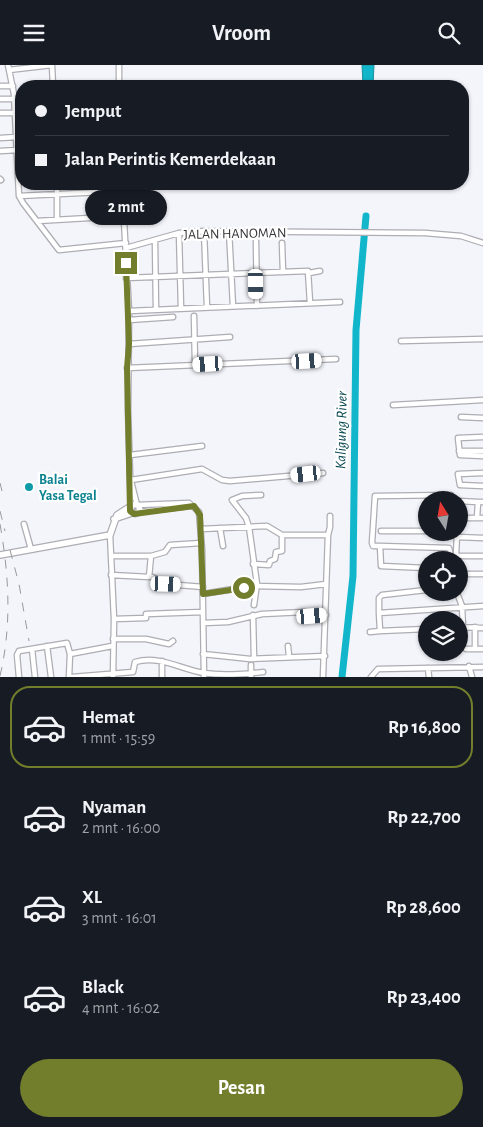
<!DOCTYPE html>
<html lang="id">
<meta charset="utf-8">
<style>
:root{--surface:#171b24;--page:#242831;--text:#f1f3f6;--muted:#9ea1a6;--line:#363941;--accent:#727e2c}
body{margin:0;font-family:"Alegreya Sans",sans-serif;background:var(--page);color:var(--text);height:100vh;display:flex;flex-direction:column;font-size:19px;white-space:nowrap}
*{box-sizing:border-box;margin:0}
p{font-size:16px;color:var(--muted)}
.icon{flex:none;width:28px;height:28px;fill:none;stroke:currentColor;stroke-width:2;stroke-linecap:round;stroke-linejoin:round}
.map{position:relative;height:612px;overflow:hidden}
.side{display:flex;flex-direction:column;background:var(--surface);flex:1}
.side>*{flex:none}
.guide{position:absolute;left:15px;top:15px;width:454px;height:110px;border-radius:20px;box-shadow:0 1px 4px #0004;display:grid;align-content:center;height:110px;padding:0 20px;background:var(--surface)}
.needle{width:32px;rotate:349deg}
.tools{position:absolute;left:418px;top:426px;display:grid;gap:10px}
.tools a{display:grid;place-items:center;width:50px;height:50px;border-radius:50%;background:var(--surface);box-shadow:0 1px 4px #0004;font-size:25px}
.end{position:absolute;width:22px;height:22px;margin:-11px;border:6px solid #727e2c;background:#fff;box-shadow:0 0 0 2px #fff}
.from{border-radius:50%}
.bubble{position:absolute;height:35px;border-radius:18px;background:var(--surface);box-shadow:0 1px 4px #0004;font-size:16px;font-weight:700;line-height:35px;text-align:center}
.car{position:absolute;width:15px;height:30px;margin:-15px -8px;border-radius:6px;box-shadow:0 0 4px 1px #0007;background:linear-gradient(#fff 24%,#345 0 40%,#fff 0 76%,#345 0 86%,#fff 0)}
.guide b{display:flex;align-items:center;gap:18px;height:48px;font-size:19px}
.guide b+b{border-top:1px solid var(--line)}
.guide i{width:12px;height:12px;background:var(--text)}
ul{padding:9px 0 0;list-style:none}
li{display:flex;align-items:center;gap:15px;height:82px;margin:0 10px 8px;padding:0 10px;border:2px solid transparent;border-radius:20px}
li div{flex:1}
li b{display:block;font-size:19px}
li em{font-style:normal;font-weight:700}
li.active{border-color:var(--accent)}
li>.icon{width:45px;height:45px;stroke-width:1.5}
.cta{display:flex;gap:10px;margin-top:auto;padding:10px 20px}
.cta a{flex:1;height:58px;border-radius:30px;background:var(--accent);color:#fff;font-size:20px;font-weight:700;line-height:58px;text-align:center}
header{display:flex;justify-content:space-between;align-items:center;height:65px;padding:0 20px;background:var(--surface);font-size:22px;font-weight:700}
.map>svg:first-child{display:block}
.water{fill:#12b6ca;stroke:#1c8f9e}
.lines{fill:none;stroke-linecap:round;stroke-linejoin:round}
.river{stroke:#12b6ca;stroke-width:7}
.minor-casing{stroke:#adadb3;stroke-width:7}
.tertiary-casing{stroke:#adadb3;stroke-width:8}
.minor{stroke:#fff;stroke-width:4.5}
.tertiary{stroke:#fff;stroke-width:5.5}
.rail{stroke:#98989d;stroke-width:1;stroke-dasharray:9 9;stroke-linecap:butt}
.route{stroke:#727e2c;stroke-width:6}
.culture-dot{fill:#0f9aa8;stroke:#fff;stroke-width:2}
.labels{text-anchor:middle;stroke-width:4.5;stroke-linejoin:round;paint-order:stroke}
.street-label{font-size:14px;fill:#353538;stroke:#fff}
.culture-label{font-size:14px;font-weight:bold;fill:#0d838f;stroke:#fff;text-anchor:start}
.water-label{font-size:15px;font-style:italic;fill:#06474f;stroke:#fff}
</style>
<header><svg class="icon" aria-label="menu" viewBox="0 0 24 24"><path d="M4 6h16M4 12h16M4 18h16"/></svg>Vroom<svg class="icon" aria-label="search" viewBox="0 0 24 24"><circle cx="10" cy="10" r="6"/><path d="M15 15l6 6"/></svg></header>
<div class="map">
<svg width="483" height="612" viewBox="0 0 483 612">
<rect width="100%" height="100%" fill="#f4f5fb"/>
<!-- water -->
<path class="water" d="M362,0H374L373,21H363Z"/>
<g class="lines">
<!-- river -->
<path class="river" d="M342,612L353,511L356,265L366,151"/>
<!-- minor casing -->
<g class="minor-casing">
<path id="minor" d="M8,0L14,29L19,131L23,138L59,185L126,178
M52,0L53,21
M119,0V21
M9,5L52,0
M0,21H13
M103,21L119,20
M0,34H14
M0,48H15
M0,73L17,72
M0,86L18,85
M0,114L1,115
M57,119V155
M122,119L129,246L128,345L131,441
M19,131L122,126
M37,156L124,151
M204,166L207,242
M229,166L233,241
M179,168L181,243
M155,176L156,245
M256,176L257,241
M282,178L283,207
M126,183L179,168L204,166L425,168L461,171L483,178
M309,208L320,206
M126,213L308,206L310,238
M129,246L340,237
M194,251L195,299
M129,255L173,252
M401,276L483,274
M129,279L230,272
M127,303L336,294
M393,340L483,335
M461,352L483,353
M483,372L458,373L460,390L483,391
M459,386H483
M130,390L202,381
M483,408L458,409L460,420L483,421
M131,415L202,404L222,415L230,416L323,408
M131,416L137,440L189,438L199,447L202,484L204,612
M459,436L478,437
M483,437H478L477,453H483
M138,447L190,441
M459,453H477
M24,459L31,484
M220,463L223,481
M201,464L267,461L282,470H328L323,612
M381,466H426
M457,468L456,491H483
M110,470L114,554L113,612
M328,470L330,462V451
M457,472L483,473
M380,481H373L372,478L375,431L451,430L453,435
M111,491H151L165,487L170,480L201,478
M253,499L269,500L270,496L275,494L276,487L282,486V470
M426,503L381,501L380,481L449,483L451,491H456V495
M459,509H483
M111,510L149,512L151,491
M150,511L166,519L203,522
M457,528L462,541L463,562
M203,529L251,521L301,522L326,519
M254,540L257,519L249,462L246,453L232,435L242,431L261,430
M379,548V533L382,530L426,525
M253,550L254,593
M114,554L146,553V549L203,547
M203,558L228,557L262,549L304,547L307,552L326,550
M459,562L483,563
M475,562V584
M426,564L380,566L379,548L483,541
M370,567L380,566
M113,574H146L169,579L173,576
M47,581L51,612
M288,581L289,591
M32,584L35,612
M466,584H483
M70,589L112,581
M203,589L250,594L325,591
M162,596V612
M469,601L472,612
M428,603L429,612
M19,612L17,590L19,586L67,578L70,589L69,612
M72,612L133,607L135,597C160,590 180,604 204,608C224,611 243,609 263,607
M251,612V600
M371,612L378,604L483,602"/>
</g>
<!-- tertiary casing -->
<g class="tertiary-casing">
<path id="tertiary" d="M130.5 444a4.5 4.5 0 1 1 9 0a4.5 4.5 0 1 1-9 0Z
M114,454L132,448
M0,490L110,470L117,450L131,441"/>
</g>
<!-- minor -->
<use href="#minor" class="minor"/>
<!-- tertiary -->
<use href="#tertiary" class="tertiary"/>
<!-- rail -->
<path class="rail" d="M0,418L2,426
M0,446L5,466
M0,459C9,510 12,560 0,611
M10,485L19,519L29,576"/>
</g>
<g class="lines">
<!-- route -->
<path class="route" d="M126,198L129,279L127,303L130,446L134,449L194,441L200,450L203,529L244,523"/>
</g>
<!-- markers -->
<circle class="culture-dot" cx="29" cy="422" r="5"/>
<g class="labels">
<!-- street labels -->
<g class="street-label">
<text transform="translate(235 168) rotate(-1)" y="5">JALAN HANOMAN</text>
</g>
<!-- culture labels -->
<g class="culture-label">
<text x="39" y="419">Balai<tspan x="39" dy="16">Yasa Tegal</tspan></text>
</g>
<!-- water labels -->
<g class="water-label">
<text transform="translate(341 365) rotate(-89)" y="5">Kaligung River</text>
</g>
</g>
</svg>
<div class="tools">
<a><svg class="needle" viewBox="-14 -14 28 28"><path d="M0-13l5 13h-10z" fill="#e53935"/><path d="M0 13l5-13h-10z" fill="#9ea1a6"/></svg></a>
<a><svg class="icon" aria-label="locate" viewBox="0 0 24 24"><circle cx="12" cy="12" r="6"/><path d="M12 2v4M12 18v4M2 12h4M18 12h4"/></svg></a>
<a><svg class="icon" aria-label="layers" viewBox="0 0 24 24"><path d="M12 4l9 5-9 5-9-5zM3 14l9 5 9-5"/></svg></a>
</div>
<i class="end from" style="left:244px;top:523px"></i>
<i class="end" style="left:126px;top:198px"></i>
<div class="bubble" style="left:85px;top:125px;width:82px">2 mnt</div>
<i class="car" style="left:256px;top:219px;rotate:179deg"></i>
<i class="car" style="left:307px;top:296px;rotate:87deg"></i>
<i class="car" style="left:208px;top:299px;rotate:267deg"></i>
<i class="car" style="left:306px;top:409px;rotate:264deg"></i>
<i class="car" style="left:166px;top:519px;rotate:92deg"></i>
<i class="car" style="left:312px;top:551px;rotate:85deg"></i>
<div class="guide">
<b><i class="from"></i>Jemput</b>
<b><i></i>Jalan Perintis Kemerdekaan</b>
</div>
</div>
<section class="side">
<ul>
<li class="active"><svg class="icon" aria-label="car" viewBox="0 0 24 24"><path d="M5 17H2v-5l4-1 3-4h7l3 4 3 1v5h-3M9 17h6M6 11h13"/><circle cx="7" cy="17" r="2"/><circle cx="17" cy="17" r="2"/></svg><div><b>Hemat</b><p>1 mnt · 15:59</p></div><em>Rp 16,800</em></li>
<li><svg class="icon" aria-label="car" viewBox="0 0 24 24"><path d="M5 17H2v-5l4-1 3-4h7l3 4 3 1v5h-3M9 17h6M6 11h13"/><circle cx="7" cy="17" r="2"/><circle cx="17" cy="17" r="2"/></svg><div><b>Nyaman</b><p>2 mnt · 16:00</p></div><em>Rp 22,700</em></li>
<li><svg class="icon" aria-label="car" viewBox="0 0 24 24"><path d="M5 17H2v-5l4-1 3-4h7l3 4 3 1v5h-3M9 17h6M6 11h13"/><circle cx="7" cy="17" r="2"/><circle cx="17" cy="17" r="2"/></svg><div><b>XL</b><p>3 mnt · 16:01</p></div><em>Rp 28,600</em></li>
<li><svg class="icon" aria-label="car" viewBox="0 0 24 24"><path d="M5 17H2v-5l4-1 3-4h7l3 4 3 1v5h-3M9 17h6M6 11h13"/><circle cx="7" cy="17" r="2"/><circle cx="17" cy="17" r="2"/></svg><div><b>Black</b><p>4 mnt · 16:02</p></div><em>Rp 23,400</em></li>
</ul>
<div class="cta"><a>Pesan</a></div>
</section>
